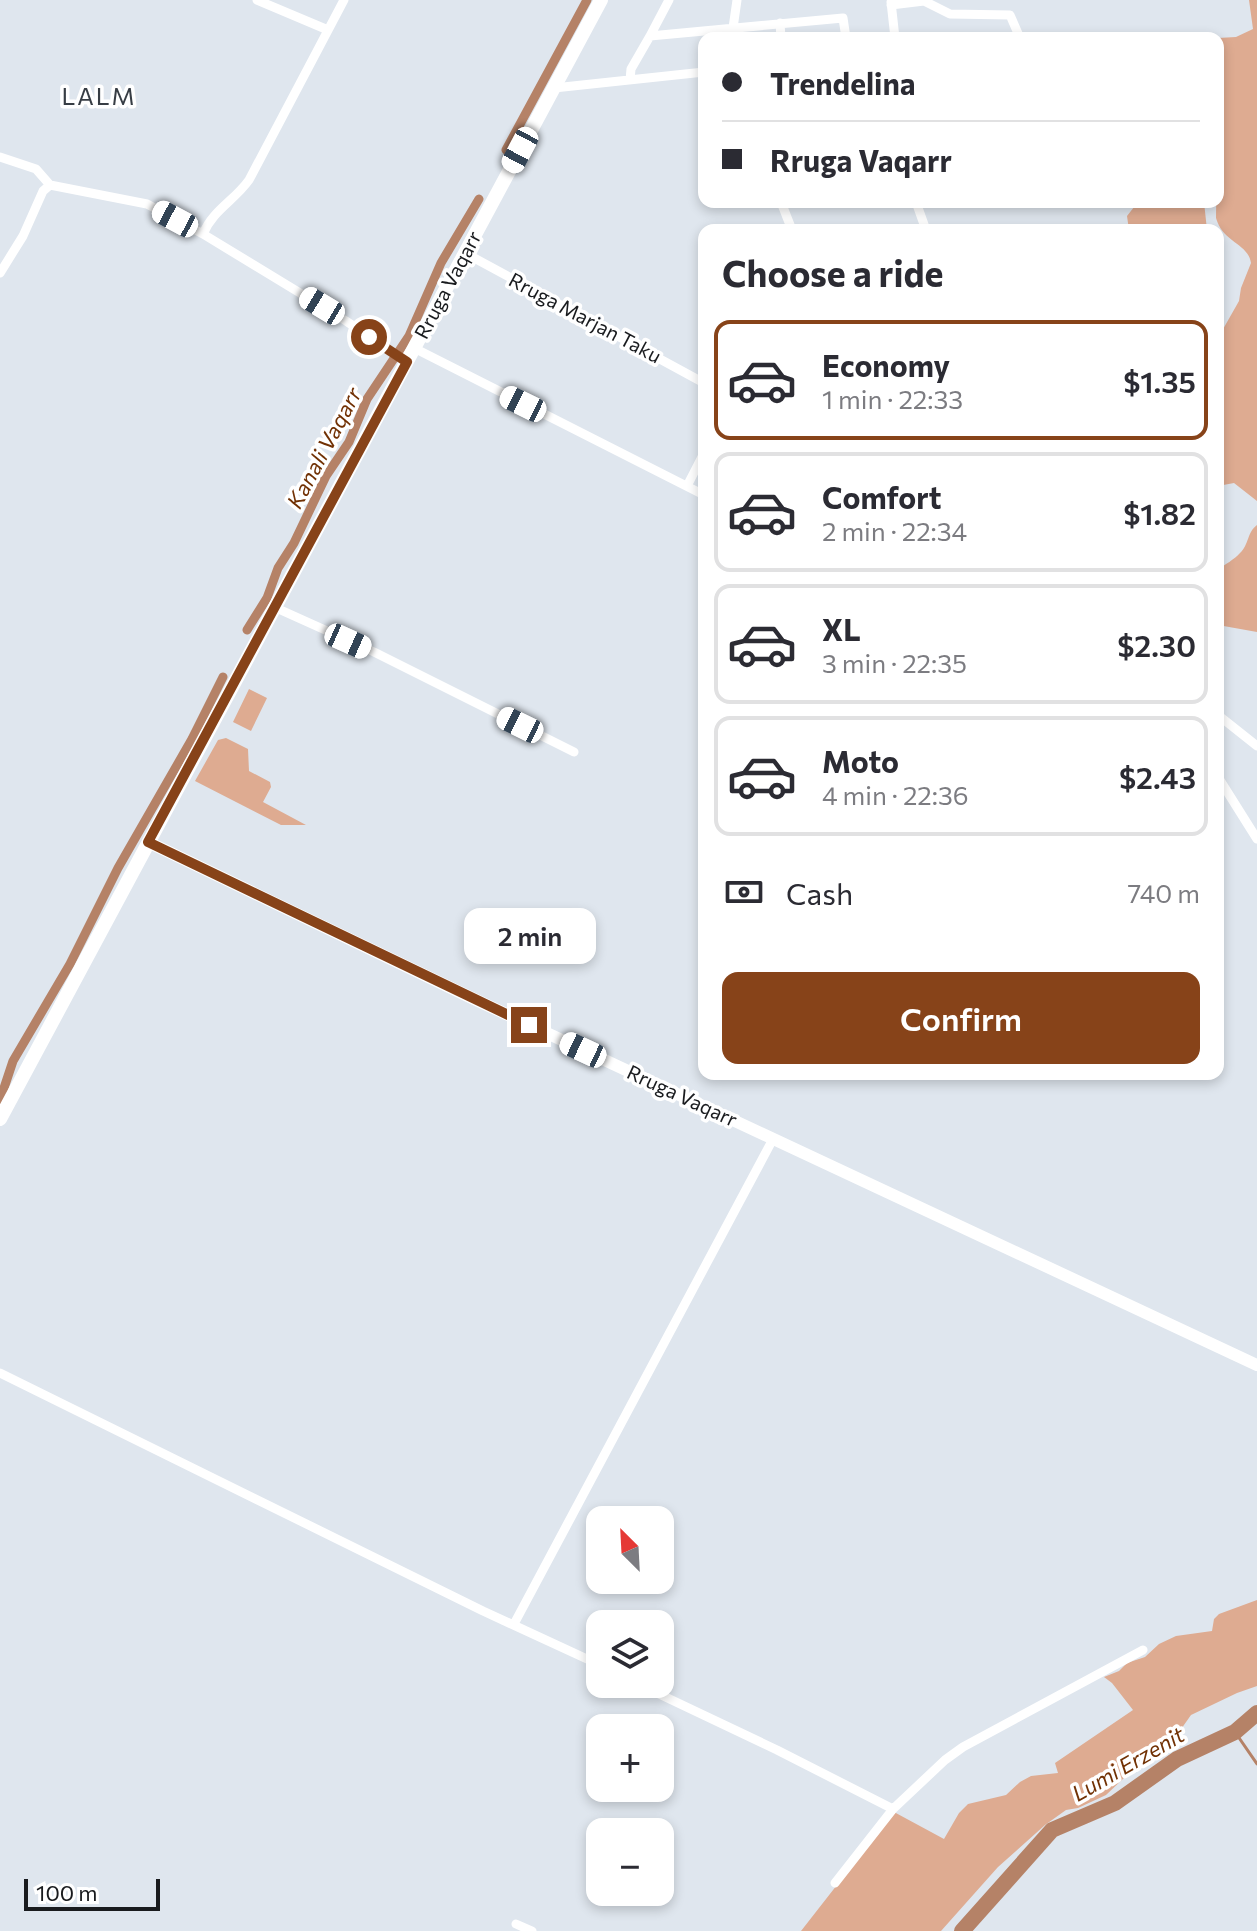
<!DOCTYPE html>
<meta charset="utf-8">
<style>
:root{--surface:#fff;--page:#f7f7f7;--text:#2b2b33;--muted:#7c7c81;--line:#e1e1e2;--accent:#874319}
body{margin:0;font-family:Commissioner,sans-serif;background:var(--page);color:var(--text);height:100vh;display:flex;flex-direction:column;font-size:30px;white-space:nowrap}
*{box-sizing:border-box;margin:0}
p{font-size:26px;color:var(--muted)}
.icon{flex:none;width:44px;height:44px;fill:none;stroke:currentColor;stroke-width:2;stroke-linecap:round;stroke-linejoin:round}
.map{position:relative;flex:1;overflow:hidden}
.side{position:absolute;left:698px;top:224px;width:526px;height:856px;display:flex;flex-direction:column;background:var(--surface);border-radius:16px;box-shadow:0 4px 12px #0003}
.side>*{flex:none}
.top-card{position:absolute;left:698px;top:32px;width:526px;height:176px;border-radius:16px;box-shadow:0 4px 12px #0003;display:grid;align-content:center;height:176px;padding:0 24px;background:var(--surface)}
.needle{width:52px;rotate:336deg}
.fabs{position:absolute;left:586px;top:1506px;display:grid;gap:16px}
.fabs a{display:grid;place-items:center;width:88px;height:88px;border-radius:16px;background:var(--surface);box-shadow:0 4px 12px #0003;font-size:40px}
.scale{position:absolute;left:24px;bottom:20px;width:136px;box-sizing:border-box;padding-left:8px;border:4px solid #191b1e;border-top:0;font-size:22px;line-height:28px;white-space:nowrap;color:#191b1e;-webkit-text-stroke:6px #fff;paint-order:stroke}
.end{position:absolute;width:36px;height:36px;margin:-18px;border:10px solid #874319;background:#fff;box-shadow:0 0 0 4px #fff}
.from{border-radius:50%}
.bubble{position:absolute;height:56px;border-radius:16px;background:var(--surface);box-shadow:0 4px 12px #0003;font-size:26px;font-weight:600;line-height:56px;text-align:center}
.car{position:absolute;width:24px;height:48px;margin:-24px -12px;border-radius:10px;box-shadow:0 0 6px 2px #0007;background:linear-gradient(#fff 24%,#345 0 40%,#fff 0 76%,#345 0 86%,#fff 0)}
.top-card b{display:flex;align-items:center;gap:28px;height:76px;font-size:30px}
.top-card b+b{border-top:2px solid var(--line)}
.top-card i{width:20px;height:20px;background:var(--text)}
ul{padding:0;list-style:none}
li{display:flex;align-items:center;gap:24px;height:120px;margin:0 16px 12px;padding:0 8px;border:4px solid var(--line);border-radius:16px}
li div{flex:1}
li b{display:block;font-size:30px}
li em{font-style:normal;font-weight:600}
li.active{border-color:var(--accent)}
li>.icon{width:72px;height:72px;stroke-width:1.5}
h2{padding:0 24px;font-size:36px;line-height:96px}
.pay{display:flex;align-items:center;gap:20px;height:88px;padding:0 24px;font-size:30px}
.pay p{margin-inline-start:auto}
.primary-button{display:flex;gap:16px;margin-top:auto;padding:16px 24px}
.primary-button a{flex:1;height:92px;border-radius:16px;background:var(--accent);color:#fff;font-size:32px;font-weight:600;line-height:92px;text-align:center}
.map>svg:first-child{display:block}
.green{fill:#deab91}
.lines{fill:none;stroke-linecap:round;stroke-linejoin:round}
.stream{stroke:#b58267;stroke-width:3}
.canal{stroke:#b58267;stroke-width:9}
.river{stroke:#b58267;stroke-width:16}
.street{stroke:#fff;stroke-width:9}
.secondary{stroke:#fff;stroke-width:12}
.primary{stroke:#fff;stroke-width:14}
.route{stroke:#874319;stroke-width:10}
.labels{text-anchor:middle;stroke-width:7;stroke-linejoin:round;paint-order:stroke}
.street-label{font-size:20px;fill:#191b1e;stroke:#fff}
.water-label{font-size:22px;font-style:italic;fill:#713104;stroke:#fff}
.quarter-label{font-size:24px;letter-spacing:2px;fill:#373d44;stroke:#fff}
</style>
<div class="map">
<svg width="1257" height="1931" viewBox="0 0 1257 1931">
<rect width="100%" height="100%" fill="#dfe6ee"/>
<!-- green -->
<path class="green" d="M1249,0H1257V501L1234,483L1218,486V338L1239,301L1241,288L1251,263C1248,243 1223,243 1216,218L1218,38L1236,37L1253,29Z
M1138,202H1204L1207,230H1129L1127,216Z
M1257,525V632L1218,625V570C1225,564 1234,560 1240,553C1249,545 1247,532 1257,525Z
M249,689L267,698L251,731L233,722Z
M226,738L248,749L249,771L270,782L271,787L263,802L306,825H281L195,781L218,740Z
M1257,1600V1686L1237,1693L1191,1715L1172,1742L1125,1777L1106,1795L1078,1808L1066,1810L1045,1825L998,1867L941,1931H801L894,1812L944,1839L959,1813L968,1804L1006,1795L1020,1782L1031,1776L1058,1773L1055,1763L1133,1710L1112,1683L1104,1677L1119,1671L1127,1663L1145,1657L1159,1644L1176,1636L1212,1631L1214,1619L1219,1614Z"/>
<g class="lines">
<!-- stream -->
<path class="stream" d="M1235,1732L1257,1764"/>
<!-- canal -->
<path class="canal" d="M506,150L587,0
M247,630L267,598L278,568L294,543L326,476L349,442L367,399L409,336L441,263L479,199
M0,1100L13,1061L70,964L118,868L192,739L223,677"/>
<!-- river -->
<path class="river" d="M962,1931L1052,1830L1115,1803L1177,1759L1235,1732L1257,1713"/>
<!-- street -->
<path class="street" d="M257,0L328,30
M891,2L895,38
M891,5L924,1L950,14L1010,15L1020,38
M780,23L781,38
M733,28L737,0
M650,36L669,0
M630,80L631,69L650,36L843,18L846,38
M554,88L704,72
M0,157L36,169L50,185L147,204L203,234L346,321L407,362
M781,202L792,230
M916,202L926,230
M203,234C213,210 234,201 249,180L344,0
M465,253L704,383
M0,273L23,236L43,191L50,185
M414,348L704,495
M687,486L704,453
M274,607L374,652L574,752
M1218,715L1257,746
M1218,777L1257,839
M0,1373L483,1611L600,1665
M514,1624L773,1139
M638,1684L777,1750L893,1809L835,1883
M893,1809L945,1760L963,1747L1143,1650
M516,1924L532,1931"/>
<!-- secondary -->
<path class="secondary" d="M148,842L474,999L1257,1365"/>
<!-- primary -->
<path class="primary" d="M0,1119L601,0"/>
</g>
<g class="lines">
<!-- route -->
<path class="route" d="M369,337L407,362L148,842L529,1025"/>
</g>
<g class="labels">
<!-- street labels -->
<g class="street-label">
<text transform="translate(448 285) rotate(-62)" y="7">Rruga Vaqarr</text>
<text transform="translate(585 318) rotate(28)" y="7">Rruga Marjan Taku</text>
<text transform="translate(682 1096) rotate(25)" y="7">Rruga Vaqarr</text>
</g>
<!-- water labels -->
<g class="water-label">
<text transform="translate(324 448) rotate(-62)" y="8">Kanali Vaqarr</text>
<text transform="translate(1128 1764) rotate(-30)" y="8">Lumi Erzenit</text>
</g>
<!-- quarter labels -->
<g class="quarter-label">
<text x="99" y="105">LALM</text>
</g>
</g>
</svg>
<div class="fabs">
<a><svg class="needle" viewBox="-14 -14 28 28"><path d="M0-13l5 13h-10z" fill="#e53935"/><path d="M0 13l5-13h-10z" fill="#7c7c81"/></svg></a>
<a><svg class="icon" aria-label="layers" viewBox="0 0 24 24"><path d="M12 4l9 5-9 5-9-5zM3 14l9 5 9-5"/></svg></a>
<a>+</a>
<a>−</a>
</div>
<div class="scale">100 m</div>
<i class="end from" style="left:369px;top:337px"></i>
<i class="end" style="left:529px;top:1025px"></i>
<div class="bubble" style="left:464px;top:908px;width:132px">2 min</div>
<i class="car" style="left:520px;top:150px;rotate:208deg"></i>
<i class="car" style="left:175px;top:219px;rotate:298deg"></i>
<i class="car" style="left:322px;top:306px;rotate:301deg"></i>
<i class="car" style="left:523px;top:404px;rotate:296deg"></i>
<i class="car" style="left:348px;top:641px;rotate:114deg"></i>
<i class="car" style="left:520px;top:725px;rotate:296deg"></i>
<i class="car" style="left:583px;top:1050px;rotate:295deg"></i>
<div class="top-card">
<b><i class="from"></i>Trendelina</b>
<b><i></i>Rruga Vaqarr</b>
</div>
<section class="side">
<h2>Choose a ride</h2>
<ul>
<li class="active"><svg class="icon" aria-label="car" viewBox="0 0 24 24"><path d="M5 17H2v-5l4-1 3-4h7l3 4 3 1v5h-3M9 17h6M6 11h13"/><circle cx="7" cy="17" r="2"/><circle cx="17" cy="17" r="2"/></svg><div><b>Economy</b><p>1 min · 22:33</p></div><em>$1.35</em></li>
<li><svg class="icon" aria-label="car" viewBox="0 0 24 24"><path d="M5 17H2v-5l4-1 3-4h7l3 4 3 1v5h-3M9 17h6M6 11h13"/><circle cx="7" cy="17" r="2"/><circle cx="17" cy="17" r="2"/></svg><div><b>Comfort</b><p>2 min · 22:34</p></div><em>$1.82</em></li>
<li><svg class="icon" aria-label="car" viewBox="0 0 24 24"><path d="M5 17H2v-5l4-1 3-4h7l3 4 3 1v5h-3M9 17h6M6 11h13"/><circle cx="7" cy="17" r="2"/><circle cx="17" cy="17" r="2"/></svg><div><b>XL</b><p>3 min · 22:35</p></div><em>$2.30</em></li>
<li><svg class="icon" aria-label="car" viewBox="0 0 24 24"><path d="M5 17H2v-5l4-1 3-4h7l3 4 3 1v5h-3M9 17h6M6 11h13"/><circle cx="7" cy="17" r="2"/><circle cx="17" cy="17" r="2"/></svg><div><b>Moto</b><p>4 min · 22:36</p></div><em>$2.43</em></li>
</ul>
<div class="pay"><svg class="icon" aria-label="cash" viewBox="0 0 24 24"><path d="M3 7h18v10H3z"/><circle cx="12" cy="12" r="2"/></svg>Cash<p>740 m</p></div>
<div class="primary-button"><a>Confirm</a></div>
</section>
</div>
